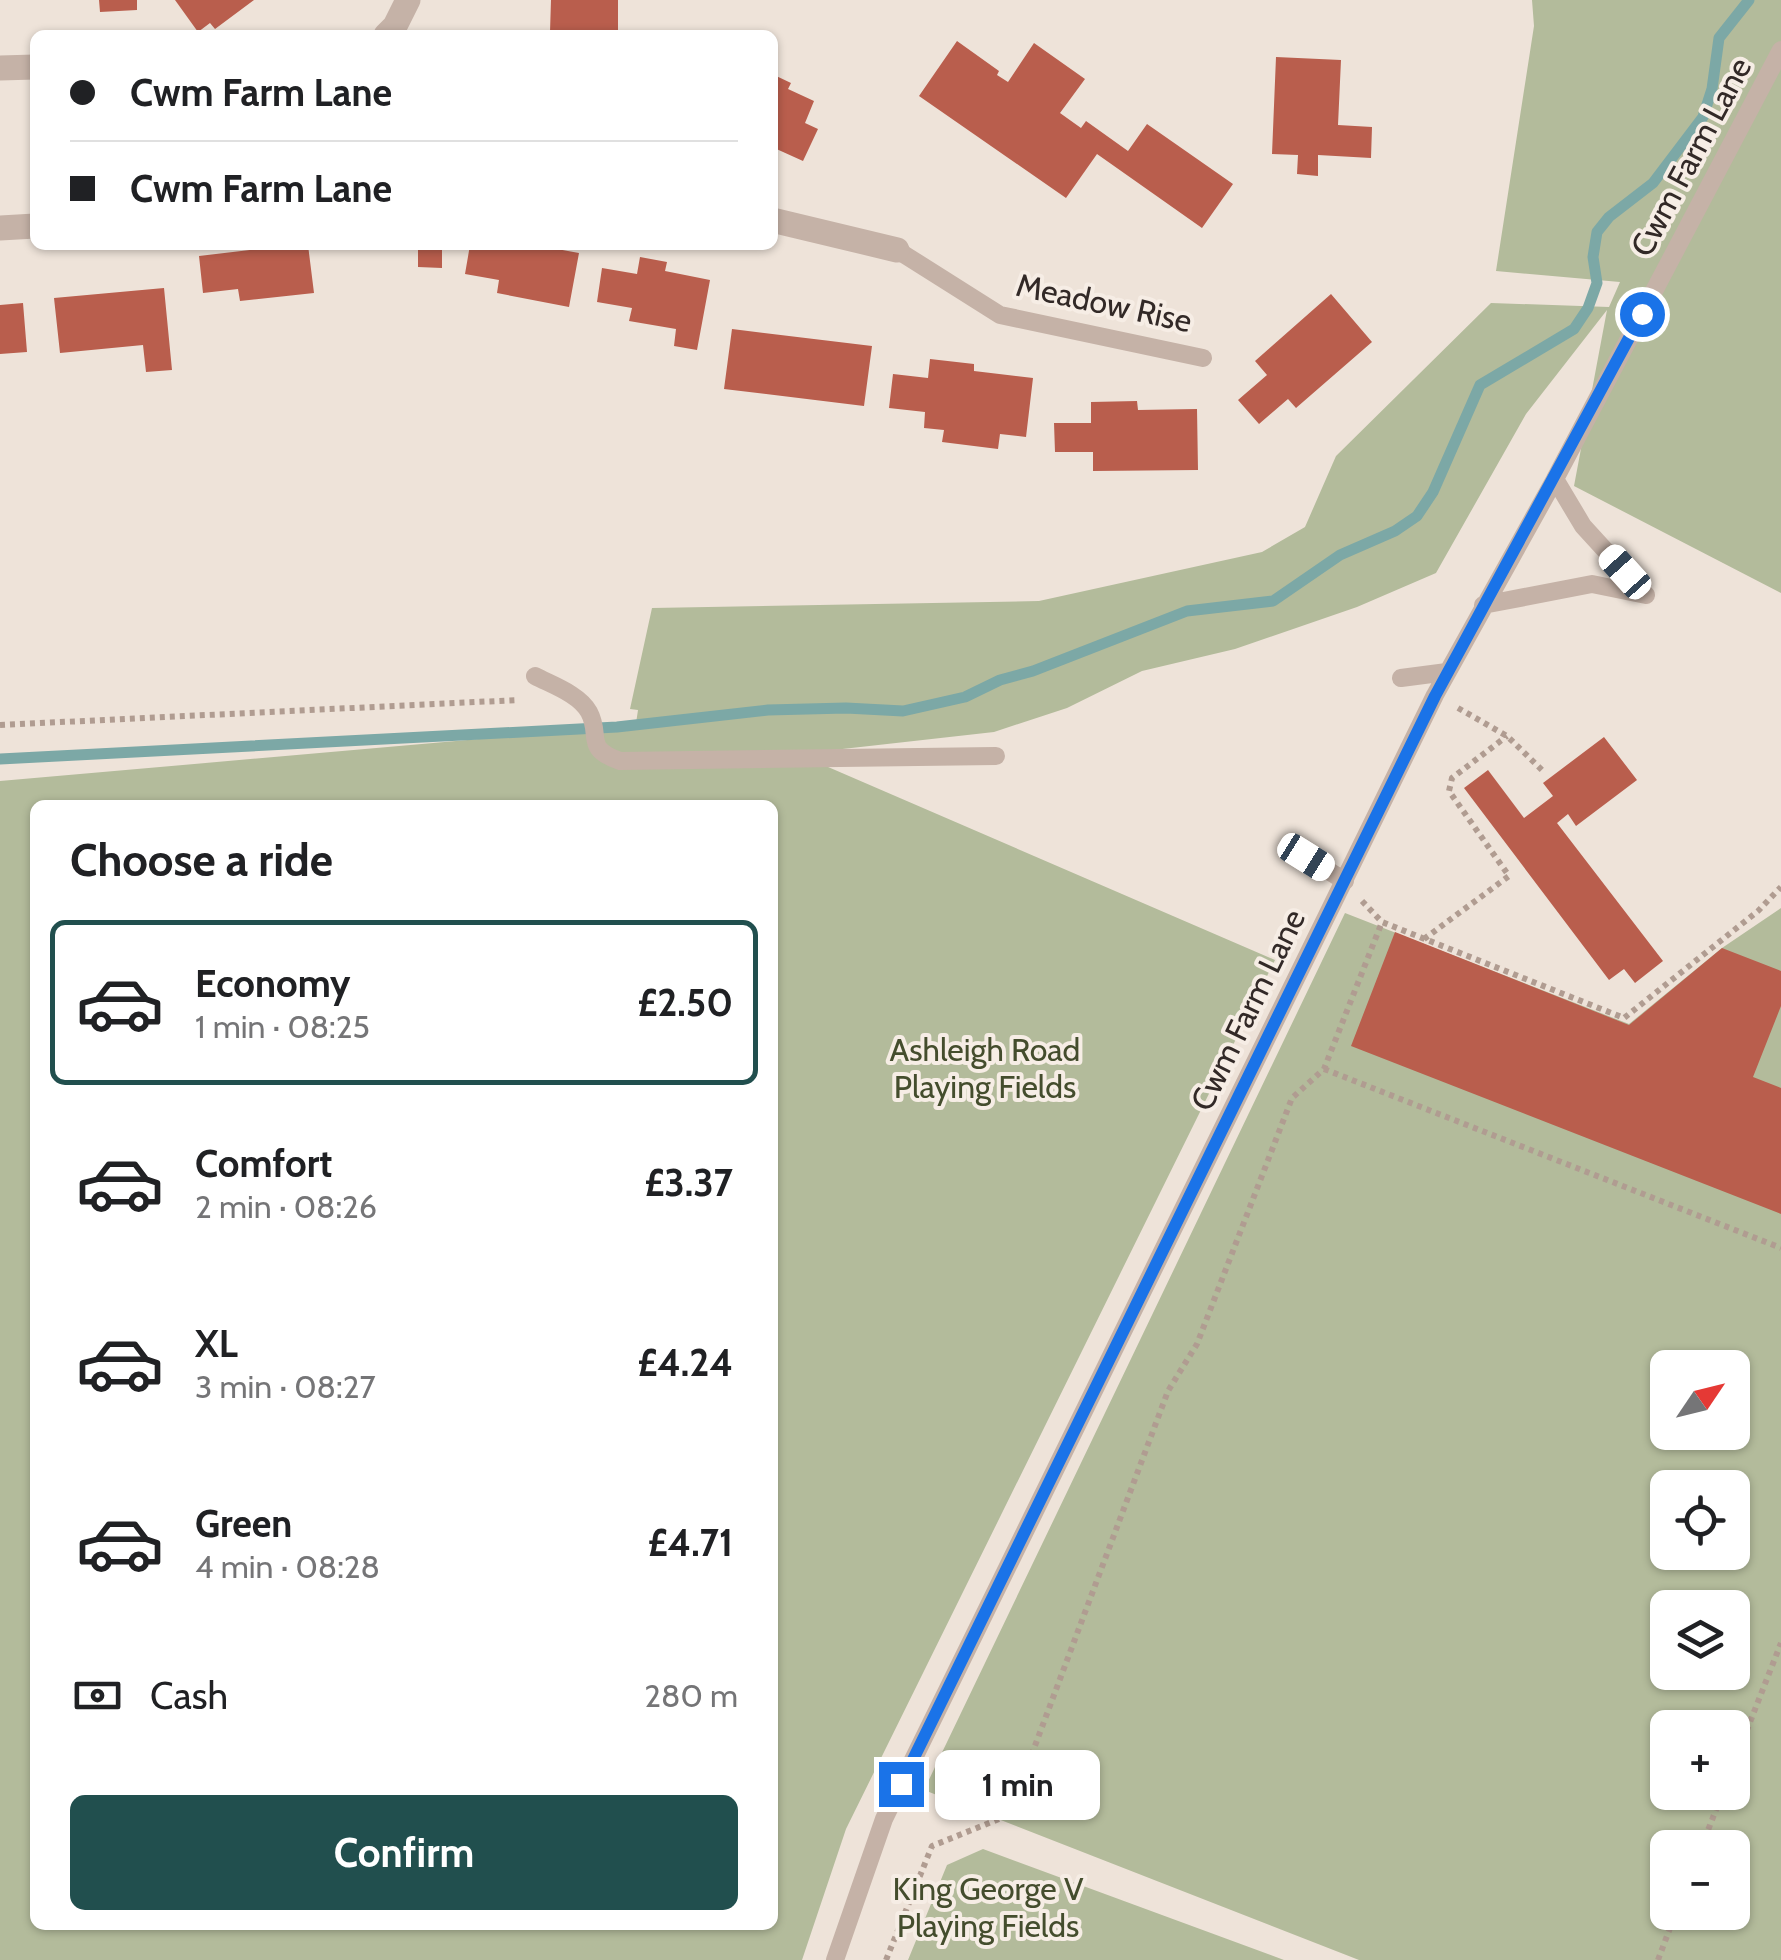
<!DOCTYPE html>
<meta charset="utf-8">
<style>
:root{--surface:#fff;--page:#f6f6f6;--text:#202124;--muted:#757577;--line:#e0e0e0;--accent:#214f4e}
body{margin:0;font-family:Cabin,sans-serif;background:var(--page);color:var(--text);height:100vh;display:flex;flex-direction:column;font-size:38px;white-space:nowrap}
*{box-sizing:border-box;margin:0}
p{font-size:32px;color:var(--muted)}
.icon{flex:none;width:55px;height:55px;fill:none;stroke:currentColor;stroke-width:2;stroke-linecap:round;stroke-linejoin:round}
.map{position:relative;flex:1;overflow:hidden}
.drawer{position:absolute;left:30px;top:800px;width:748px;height:1130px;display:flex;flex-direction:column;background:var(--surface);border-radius:15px;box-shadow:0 2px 8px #0004}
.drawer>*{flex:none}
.banner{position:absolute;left:30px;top:30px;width:748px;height:220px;border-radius:15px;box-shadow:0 2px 8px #0004;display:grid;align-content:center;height:220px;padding:0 40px;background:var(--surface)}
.needle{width:65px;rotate:55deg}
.buttons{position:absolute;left:1650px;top:1350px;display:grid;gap:20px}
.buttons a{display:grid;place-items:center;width:100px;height:100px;border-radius:15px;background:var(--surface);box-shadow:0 2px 8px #0004;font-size:50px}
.end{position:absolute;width:45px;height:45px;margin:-22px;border:12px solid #1a73e8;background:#fff;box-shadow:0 0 0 5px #fff}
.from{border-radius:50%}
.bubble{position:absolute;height:70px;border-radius:15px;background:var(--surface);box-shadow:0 2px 8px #0004;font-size:32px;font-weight:700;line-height:70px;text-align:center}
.car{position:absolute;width:30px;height:60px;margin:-30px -15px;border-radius:12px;box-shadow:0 0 8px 2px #0007;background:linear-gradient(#fff 24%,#345 0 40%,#fff 0 76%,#345 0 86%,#fff 0)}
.banner b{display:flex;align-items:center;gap:35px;height:95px;font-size:38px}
.banner b+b{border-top:2px solid var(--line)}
.banner i{width:25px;height:25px;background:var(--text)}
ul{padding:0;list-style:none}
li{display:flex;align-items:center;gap:30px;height:165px;margin:0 20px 15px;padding:0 20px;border:5px solid transparent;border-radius:15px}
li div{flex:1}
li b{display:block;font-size:38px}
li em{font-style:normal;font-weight:700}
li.on{border-color:var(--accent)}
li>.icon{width:90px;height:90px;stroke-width:1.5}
h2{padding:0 40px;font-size:45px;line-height:120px}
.pay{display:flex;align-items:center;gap:25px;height:110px;padding:0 40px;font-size:38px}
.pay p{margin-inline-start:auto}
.button{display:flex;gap:20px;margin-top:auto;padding:20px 40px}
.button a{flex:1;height:115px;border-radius:15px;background:var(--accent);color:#fff;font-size:40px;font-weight:700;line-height:115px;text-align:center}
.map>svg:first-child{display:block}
.green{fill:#b3bb9b;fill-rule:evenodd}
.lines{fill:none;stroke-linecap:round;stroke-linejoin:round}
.stream{stroke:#7ca8a6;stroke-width:11}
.building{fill:#b95e4d}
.path{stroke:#b09c91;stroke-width:6;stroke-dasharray:5 5;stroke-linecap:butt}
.service{stroke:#c5b2a7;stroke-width:18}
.minor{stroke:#c5b2a7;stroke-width:25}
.route{stroke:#1a73e8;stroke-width:12}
.labels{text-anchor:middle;stroke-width:8;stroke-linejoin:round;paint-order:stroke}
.street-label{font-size:32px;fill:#322927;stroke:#f6ede5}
.park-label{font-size:32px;fill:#444d2d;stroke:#f6ede5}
</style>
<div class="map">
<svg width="1781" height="1960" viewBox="0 0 1781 1960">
<rect width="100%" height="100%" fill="#eee3d9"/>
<!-- green -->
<path class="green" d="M1532,0H1781V593L1574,486L1607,310L1526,414L1436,573L1357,607L1235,649L1142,671L1067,708L994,732L798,754L1275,960L846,1829L802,1960H0V781L617,727L635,730L638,710L630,709L652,608L1039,601L1262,552L1305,527L1336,456L1491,303L1609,307L1620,282L1496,271L1534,26ZM35,805H772V1925H35Z
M1781,908V1960H1359L924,1790L1345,913L1629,1024L1722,948ZM1668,1368H1732V1432H1668ZM1668,1488H1732V1552H1668ZM1668,1608H1732V1672H1668ZM1668,1728H1732V1792H1668ZM1668,1848H1732V1912H1668Z
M983,1849L1284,1960H908L947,1865Z"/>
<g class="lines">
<!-- stream -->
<path class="stream" d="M0,759L617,727L768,710L846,708L903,711L965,697L1000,680L1033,671L1187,611L1273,601L1340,555L1395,531L1417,516L1433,492L1480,385L1574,329L1588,308L1597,283L1593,257L1597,232L1609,217L1653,183L1703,117L1712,89L1719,38L1749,0"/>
</g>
<!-- building -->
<path class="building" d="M99,0H137V10L100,12Z
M175,0H254L215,29L210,23L198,32Z
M551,0H618V35L550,32Z
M957,41L999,71L997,75L1008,82L1034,43L1085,79L1060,113L1081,128L1086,121L1128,151L1147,124L1233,184L1202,228L1097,154L1066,198L919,96Z
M1276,57L1341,60L1338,125L1372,127L1371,158L1318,155V176L1297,174L1298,155L1272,154Z
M772,74L791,83L788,89L814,101L805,123L818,129L803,161L772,147Z
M292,245H308L314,293L240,301L238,289L203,293L199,256Z
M418,245H442V268L418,267Z
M470,245H535L579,253L569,307L497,293L499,280L465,274Z
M640,257L667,262L665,271L710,280L697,350L674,346L676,329L629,321L632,308L597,302L602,268L637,274Z
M164,288L172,370L146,372L143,345L60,353L54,298Z
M1331,294L1372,342L1296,408L1288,399L1259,424L1238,400L1267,375L1255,361Z
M23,303L27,352L0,354V305Z
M732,329L872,346L864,406L724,389Z
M930,359L974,364V371L1033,378L1026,437L1000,434L998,449L942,442L944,430L924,428L925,412L889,408L893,374L928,378Z
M1137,401L1138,410L1197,409L1198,470L1093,471V452H1055L1054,423H1091V402Z
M1604,737L1637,780L1576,826L1568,814L1557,823L1663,961L1635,983L1624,969L1609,980L1464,788L1488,770L1524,818L1553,796L1543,783Z
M1395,932L1629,1025L1722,948L1781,971V1006L1753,1077L1781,1088V1214L1351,1046Z"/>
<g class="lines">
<!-- path -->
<path class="path" d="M1458,708L1507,736L1544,772
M0,725L518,700
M1362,901L1382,922L1624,1018L1758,911L1781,887
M1424,939L1509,876L1449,791L1452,778L1507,736
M1324,1069L1781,1248
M1732,1768L1781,1643
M1701,1848L1723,1792
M886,1960L932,1846L1009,1815L1168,1391L1197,1344L1292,1098L1324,1069L1382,922
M1658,1960L1676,1912"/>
<!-- service -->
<path class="service" d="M897,250L1000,315L1203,358
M1555,479L1583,526L1646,595
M1483,605L1592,584L1646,595
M535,676C552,685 579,694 589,712C602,736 583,748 620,761L996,756
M1401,678L1447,672
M1306,857L1345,881
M835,1960L884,1819L1435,695L1555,479L1781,50"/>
<!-- minor -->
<path class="minor" d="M386,35L395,26L408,0
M0,68L35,67
M772,220L897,250
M0,228L35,226"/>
</g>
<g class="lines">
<!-- route -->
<path class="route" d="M901,1784L1435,696L1642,314"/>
</g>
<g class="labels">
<!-- street labels -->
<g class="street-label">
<text transform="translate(1691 157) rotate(-62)" y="11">Cwm Farm Lane</text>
<text transform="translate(1104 303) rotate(12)" y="11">Meadow Rise</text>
<text transform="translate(1248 1010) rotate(-64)" y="11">Cwm Farm Lane</text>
</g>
<!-- park labels -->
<g class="park-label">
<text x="985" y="1061">Ashleigh Road<tspan x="985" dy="37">Playing Fields</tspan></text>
<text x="988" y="1900">King George V<tspan x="988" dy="37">Playing Fields</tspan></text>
</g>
</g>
</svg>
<div class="buttons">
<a><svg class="needle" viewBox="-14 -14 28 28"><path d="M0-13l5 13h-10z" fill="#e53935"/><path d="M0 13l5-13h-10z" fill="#757577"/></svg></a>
<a><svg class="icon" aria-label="locate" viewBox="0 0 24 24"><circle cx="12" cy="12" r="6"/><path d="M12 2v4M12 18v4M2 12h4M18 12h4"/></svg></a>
<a><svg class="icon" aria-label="layers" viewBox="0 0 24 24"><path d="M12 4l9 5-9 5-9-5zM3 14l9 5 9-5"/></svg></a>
<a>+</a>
<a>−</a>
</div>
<i class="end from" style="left:1642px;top:314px"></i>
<i class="end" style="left:901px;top:1784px"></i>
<div class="bubble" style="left:935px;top:1750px;width:165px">1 min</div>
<i class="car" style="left:1625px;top:572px;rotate:318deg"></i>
<i class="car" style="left:1306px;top:857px;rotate:122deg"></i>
<div class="banner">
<b><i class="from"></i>Cwm Farm Lane</b>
<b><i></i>Cwm Farm Lane</b>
</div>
<section class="drawer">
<h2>Choose a ride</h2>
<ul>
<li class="on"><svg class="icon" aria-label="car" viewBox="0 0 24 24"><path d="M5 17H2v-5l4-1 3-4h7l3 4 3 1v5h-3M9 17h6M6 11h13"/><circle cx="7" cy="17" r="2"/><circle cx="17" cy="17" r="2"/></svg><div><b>Economy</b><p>1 min · 08:25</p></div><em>£2.50</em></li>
<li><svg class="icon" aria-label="car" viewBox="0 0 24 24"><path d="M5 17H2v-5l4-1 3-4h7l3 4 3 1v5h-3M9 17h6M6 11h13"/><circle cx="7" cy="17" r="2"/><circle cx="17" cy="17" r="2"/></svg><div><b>Comfort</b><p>2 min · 08:26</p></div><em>£3.37</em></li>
<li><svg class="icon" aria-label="car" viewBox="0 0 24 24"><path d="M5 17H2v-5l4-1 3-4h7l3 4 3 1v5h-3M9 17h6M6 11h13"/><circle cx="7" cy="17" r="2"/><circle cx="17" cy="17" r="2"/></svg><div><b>XL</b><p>3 min · 08:27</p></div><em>£4.24</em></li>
<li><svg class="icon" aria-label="car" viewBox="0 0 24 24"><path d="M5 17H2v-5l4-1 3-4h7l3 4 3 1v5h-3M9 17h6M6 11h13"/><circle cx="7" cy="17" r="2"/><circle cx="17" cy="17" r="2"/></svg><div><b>Green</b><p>4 min · 08:28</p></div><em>£4.71</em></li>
</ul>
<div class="pay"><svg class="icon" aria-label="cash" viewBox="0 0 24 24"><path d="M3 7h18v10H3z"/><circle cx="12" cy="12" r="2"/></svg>Cash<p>280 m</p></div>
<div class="button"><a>Confirm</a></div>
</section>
</div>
